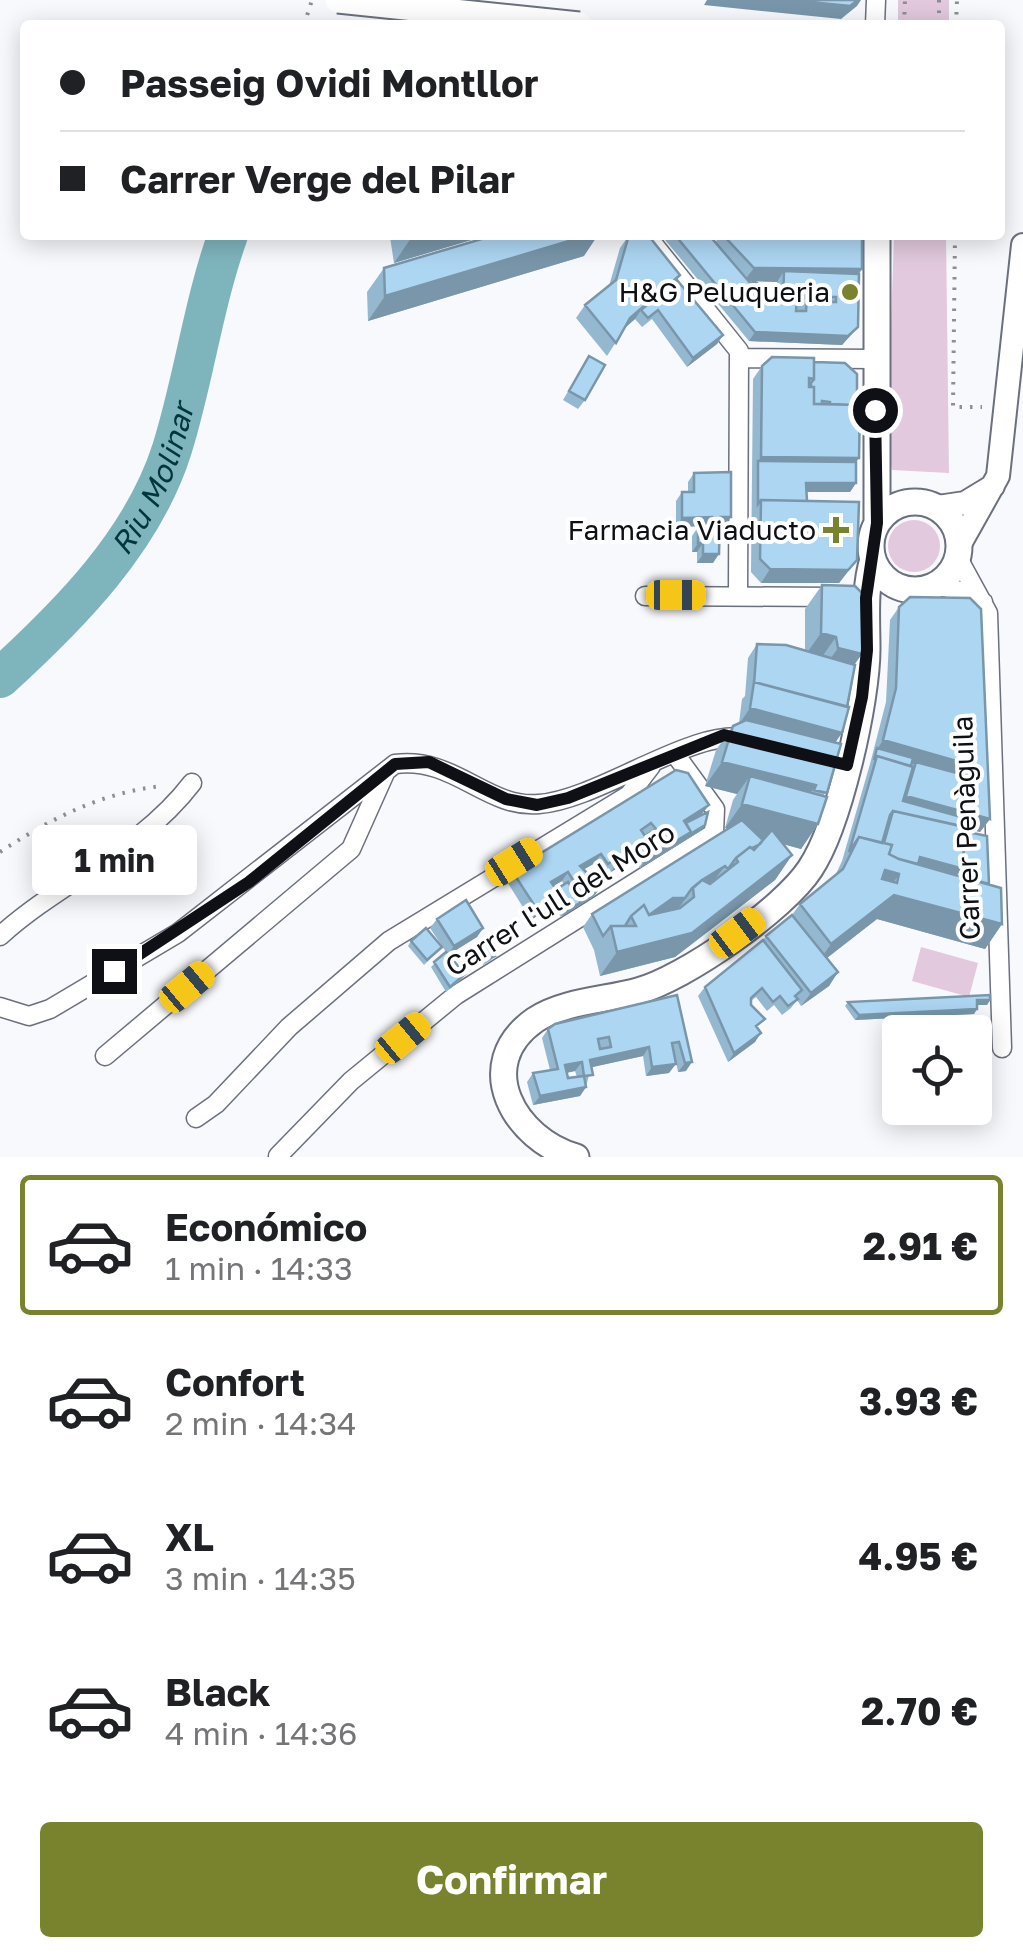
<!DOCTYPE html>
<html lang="es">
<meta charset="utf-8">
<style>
:root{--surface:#fff;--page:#f2f2f2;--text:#202124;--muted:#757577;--line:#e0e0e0;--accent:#79822d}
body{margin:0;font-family:"Golos Text",sans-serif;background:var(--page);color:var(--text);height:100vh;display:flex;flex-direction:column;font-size:38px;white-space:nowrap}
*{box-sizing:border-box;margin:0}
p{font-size:32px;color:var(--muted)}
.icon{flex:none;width:55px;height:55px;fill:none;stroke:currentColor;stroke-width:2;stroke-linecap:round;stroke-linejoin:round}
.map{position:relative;height:1157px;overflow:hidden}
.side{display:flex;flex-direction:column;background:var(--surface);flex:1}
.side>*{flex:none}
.banner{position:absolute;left:20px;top:20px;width:985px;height:220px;border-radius:10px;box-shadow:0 5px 25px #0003;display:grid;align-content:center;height:220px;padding:0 40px;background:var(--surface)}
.controls{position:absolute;left:882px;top:1015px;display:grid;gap:20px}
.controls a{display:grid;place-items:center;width:110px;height:110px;border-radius:10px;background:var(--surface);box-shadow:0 5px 25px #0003;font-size:50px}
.end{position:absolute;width:45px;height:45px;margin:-22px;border:12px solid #0e1015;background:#fff;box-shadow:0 0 0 5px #fff}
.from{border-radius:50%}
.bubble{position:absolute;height:70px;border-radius:10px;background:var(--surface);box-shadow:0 5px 25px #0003;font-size:32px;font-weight:700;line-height:70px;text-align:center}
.car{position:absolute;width:30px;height:60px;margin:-30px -15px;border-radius:12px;box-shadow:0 0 8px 2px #0007;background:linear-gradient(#f5c518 24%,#345 0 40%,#f5c518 0 76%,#345 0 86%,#f5c518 0)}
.banner b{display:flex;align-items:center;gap:35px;height:95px;font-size:38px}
.banner b+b{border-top:2px solid var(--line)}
.banner i{width:25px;height:25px;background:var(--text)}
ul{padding:18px 0 0;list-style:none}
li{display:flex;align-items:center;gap:30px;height:140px;margin:0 20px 15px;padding:0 20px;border:5px solid transparent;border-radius:10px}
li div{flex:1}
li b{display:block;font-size:38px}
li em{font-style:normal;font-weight:700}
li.on{border-color:var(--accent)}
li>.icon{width:90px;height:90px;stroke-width:1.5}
.button{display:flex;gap:20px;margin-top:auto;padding:20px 40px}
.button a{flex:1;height:115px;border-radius:10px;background:var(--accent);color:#fff;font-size:40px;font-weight:700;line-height:115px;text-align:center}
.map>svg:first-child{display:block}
.green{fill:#e2c9dd}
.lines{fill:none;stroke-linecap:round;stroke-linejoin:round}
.river{stroke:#7eb5bd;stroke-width:40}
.minor-casing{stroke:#6b707e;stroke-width:21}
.tertiary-casing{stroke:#6b707e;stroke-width:26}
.secondary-casing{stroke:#6b707e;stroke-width:29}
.path{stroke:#8c8e91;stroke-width:4;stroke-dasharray:2.5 8;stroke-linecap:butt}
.minor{stroke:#fff;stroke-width:18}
.tertiary{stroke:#fff;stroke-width:22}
.secondary{stroke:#fff;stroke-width:25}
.secondary-bridge-casing{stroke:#6b707e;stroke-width:29;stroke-linecap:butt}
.secondary-bridge{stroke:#fff;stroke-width:25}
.wall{fill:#95b8d1;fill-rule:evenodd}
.shaded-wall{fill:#7996aa}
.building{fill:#add6f3;stroke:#7996aa;stroke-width:2.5;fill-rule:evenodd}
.route{stroke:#0e1015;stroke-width:12}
.poi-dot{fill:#79822d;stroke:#fff;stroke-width:4}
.labels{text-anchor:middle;stroke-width:8;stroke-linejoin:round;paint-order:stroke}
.poi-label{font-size:28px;fill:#0e1015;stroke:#fff;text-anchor:end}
.street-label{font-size:28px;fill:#0e1015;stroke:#fff}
.water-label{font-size:30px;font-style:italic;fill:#00363c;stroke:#fff}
</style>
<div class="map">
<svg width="1023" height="1157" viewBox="0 0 1023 1157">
<rect width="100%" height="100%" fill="#f8f9fc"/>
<!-- green -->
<path class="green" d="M898,0H949V25H898Z
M894,235H946L949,473L892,470L887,446Z
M888 546a26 26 0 1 1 52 0a26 26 0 1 1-52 0Z
M921,947L978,963L969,997L912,981Z"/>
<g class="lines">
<!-- river -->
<path class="river" id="s1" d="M0,678C69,615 143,541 172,449C194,379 203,304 228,235"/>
<!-- minor casing -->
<g class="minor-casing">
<path id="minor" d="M875,25L876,0
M646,235L739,351L738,595
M741,358L876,359
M958,558L988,613L1002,1048
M936,585L968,593L983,602
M645,596L835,597
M0,936C62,880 140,851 192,783
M0,1007L29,1016L50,1009L178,933L395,764C454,756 487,809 539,804C599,800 696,725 749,739
M105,1056L351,849L385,773
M196,1118L216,1104L289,1027L389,941L629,795L651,766
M278,1156L351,1081L456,995L714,833L715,809L675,754"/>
</g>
<!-- tertiary casing -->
<g class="tertiary-casing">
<path id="tertiary" d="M938,507L965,503L993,486
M960,544L998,476L1023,245"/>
</g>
<!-- secondary casing -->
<g class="secondary-casing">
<path id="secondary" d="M877,235V523
M871 546a44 44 0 1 1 88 0a44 44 0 1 1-88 0Z
M576,1157C515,1140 471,1065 535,1020C563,1001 606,1000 638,991C684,979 784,909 810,869C839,826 867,701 867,649C867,618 864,589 873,559"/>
</g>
<!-- path -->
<path class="path" d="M939,13V0
M304,25L312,0
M904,25L905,0
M956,25L957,0
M955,235L953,407H982
M0,852C50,819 102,792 163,786"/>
<!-- minor -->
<use href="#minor" class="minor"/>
<!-- tertiary -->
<use href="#tertiary" class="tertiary"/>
<!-- secondary -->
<use href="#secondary" class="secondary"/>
<!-- secondary-bridge casing -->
<g class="secondary-bridge-casing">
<path id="secondary-bridge" d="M338,0L579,25"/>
</g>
<!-- secondary-bridge -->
<use href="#secondary-bridge" class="secondary-bridge"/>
</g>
<!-- wall -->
<path class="wall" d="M391,235H488L394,263L390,237Z
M629,235L677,280L723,335L717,344L687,367L652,319L642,327L635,319L625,328L607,356L576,318L585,305L609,286L620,248Z
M661,235H709L715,243L720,235H862L859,274L858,327L842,345L749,341ZM755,281L777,282V297Z
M584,256L368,321L367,292L384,268Z
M589,356L585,400L578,409L563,400Z
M814,362L856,462V483L850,492H807V501L857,560L839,583H761L751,572L753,379L762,366Z
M694,473L731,517L724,526H720L713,563H697V552H692V536L698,527L706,526L676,527V501L682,492H688V482Z
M822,585L855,665L835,743L818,824L801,849L783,844L792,855L775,880L675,957L600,976L594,950L583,927L592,914L728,829L725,828L733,800L737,794L705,786L716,750L733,726L739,723L742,699L745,696L748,658L757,644L805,651V609Z
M910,597L990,819L980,832L969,829L968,832L989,884L1002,924L985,949L877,919L827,958L838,972L829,986L801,1006L797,1000L791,1008L782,1015L774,1005L767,1011L756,997L751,1001L758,1029L755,1042L728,1062L698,996L705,987L763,940L766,936L792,915L800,904L835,876L842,861L870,764L886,702L890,620L899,607Z
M676,770L709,805L702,814L705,825L702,830L640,868L634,858L611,872L609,868L602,873L595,863L583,870L601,887L594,896L561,917L554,905L531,920L506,880L512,871ZM562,881L564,885L557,892L553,886Z
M437,919L483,928L477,937L448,955L462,979L446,992L431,967L446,952L430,928Z
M411,941L442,947L424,965L408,946Z
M479,948L492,960L483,965L475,953Z
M677,995L686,1071L678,1072L674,1052L669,1073L646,1076L643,1056L591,1067L586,1087L580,1096L533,1105L527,1082L533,1073L550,1070L542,1038L548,1029ZM575,1071L577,1077L568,1078L567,1073Z
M990,1000L987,1005H977V1009L974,1014L855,1020L845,1006L848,1002Z"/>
<!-- shaded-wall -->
<path class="shaded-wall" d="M707,0H861L857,6L841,19L704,5Z
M423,235H488L394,263L411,238Z
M589,235H598L584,256L368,321L385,296Z
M754,268L862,269L853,283L784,271L777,282L744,281Z
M680,275L671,289L641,310L635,319L621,331L630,318Z
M797,296H807L801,305H791Z
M858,327L842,345L749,341L755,332Z
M723,335L717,344L687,367L693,358Z
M761,457L859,458L850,471L758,461Z
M806,483H856L850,492H800Z
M712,517L706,526L676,527L682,518Z
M720,517H731L724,526H714Z
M698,543H703L697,552H692Z
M703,554H719L713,563H697Z
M857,560L839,583H761L770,569Z
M821,633L836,637L819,661L804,657Z
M838,648L862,654L845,678L821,672Z
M750,708L842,733L830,750L738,726Z
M883,740L967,764L958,777L875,753Z
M722,762L816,785L799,809L750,776L737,794L705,786Z
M906,796L990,819L980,832L897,810Z
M742,804L818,824L801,849L725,828Z
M709,805L702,814L682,827L684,821Z
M705,825L702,830L640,868L646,859L691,832Z
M640,849L634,858L611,872L617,863Z
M601,854L595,863L574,875L580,866Z
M792,855L775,880L675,957L600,976L617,952Z
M920,857L960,868L951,881L909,879L898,876L882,898L872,869Z
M725,866L715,879L694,894L693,888L676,912L664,911L630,936L639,922L673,898L692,888Z
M568,872L562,881L545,891L551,882Z
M601,887L594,896L561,917L564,913Z
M894,895L1002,924L985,949L877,919L814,968L831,944Z
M560,896L554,905L531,920L538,911Z
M483,928L477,937L448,955L454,946Z
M838,972L829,986L801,1006L811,993Z
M977,1000H990L987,1005H974Z
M977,1009L974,1014L855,1020L859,1015Z
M761,1033L755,1042L728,1062L734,1053Z
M649,1047L643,1056L584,1069L590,1060Z
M582,1062L575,1071L559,1074L565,1065Z
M692,1062L686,1071L678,1072L685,1063Z
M676,1064L669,1073L646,1076L652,1067Z
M586,1087L580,1096L533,1105L540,1096Z"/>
<!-- building -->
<path class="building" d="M790,0H858L850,6Z
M495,235H589L385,296L384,268Z
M629,235H648L680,275L630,318L616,343L585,305L616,280Z
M675,235H709L751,284L754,281L783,301L784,271L859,274L858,327L848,336L755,332ZM797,296H807L806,311H796ZM820,297H836V302H820Z
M723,235H862V269L754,268Z
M677,280L723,335L693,358L658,310L648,318L641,310Z
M589,356L605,365L585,400L569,391Z
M772,357L814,358V379L809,378V387H814V404L860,405L859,458L761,457L762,366Z
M814,362L845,363L857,374V405L830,404V402L822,401V404H814V387H811V383L814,379Z
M758,461L856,462V483H806L807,501L761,500L758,504Z
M731,472V517H720L719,554H703V543H698V527H712V517L682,518V492H694V473Z
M761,500L859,502L857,560L848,570L770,569L760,559Z
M822,585L855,586L864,595L862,654L838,648L836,637L821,633Z
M910,597L970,598L981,609L990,819L906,796L916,762L968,776L967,764L883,740L896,688L899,607Z
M757,644L786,645L855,665L847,707L754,682V684Z
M754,682L849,707L842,733L750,708Z
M746,720L841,744L827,793L814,790L816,785L722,762L733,726Z
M877,748L913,758L911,766L877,756L874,760Z
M877,756L913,767L903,801L965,818L966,827L893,811L890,815L882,843L859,837L849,852Z
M676,770L688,773L709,805L684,821L691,832L646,859L640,849L617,863L615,859L608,864L601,854L580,866L601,887L584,898L568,872L551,882L560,896L538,911L512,871ZM651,823L656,829L645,836L641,830Z
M750,776L827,797L818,824L742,804Z
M893,811L969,828L960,868L920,857L918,864L899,859L889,854L892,845L884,843Z
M708,812L705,825L687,836L691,832L686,823Z
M742,820L763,840L760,844L752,848L750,847L736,858L728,869L725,866L702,880L692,888L685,898H673L649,915L644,905L631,916L625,926H611L603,936L592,914Z
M772,830L792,855L692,933L617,952L611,926H636L631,916L644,905L649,915L680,908L694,897L693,888L702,880L710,884L738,862L736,858L750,847L754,850Z
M968,832L987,836L989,884L956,875L960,868Z
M859,837L892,845L889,854L899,859L1001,888L1002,924L894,895L831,944L800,904L843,869ZM885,870L899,874L897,883L882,879Z
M568,882L581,902L564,913L557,901L565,896L560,887Z
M466,900L483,928L454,946L437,919Z
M792,915L838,972L811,993L766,936Z
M426,928L442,947L427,960L411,941Z
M763,940L802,990L795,996L798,999L788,1006L780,996L773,1002L762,988L751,998V1005L765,1019L756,1026L761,1033L734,1053L705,987Z
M486,943L495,956L487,960L479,948Z
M446,952L465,974L450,987L434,962Z
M677,995L692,1062L685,1063L679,1042L672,1043L676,1064L652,1067L649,1047L590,1060L593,1075L584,1076L582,1062L565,1065L568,1078L584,1076L586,1087L540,1096L533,1073L558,1069L548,1029L555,1024ZM609,1037L611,1047L600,1049L598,1039Z
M990,995V1000H977V1009L859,1015L848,1002Z"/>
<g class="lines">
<!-- route -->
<path class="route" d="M114,971L249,882L395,764L429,762L506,799L537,805L568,798L724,735L847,765L862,697L867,650L866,598L877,523L875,410"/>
</g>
<!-- markers -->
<g class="poi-dot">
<circle cx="850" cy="292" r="10"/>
<path d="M831 515h10v10h10v10h-10v10h-10v-10h-10v-10h10z"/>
</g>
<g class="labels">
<!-- poi labels -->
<g class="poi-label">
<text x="830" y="302">H&amp;G Peluqueria</text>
<text x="816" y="540">Farmacia Viaducto</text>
</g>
<!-- street labels -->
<g class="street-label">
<text transform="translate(966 828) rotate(-92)" y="10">Carrer Penàguila</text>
<text transform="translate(560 899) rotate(-32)" y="10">Carrer l'ull del Moro</text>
</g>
<!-- water labels -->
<g class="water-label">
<text dy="10" stroke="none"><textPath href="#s1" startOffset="255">Riu Molinar</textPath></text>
</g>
</g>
</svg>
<div class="controls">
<a><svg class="icon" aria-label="locate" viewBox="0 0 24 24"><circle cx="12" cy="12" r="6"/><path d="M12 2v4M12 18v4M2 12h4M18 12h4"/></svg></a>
</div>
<i class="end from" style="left:875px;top:410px"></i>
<i class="end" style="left:114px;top:971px"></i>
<div class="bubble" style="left:32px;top:825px;width:165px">1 min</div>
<i class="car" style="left:676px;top:595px;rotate:90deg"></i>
<i class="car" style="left:514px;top:862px;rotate:58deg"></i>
<i class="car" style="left:737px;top:933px;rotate:53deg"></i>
<i class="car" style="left:187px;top:987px;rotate:50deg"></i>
<i class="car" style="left:403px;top:1038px;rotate:50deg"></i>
<div class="banner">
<b><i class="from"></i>Passeig Ovidi Montllor</b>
<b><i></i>Carrer Verge del Pilar</b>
</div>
</div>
<section class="side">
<ul>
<li class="on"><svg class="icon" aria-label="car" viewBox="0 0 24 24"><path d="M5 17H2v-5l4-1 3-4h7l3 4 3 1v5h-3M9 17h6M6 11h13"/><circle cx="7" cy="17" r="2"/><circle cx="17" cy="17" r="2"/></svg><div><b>Económico</b><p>1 min · 14:33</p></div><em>2.91 €</em></li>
<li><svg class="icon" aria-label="car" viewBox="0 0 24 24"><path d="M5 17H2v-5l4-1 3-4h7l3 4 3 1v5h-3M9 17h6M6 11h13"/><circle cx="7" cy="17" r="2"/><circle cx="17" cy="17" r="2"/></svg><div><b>Confort</b><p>2 min · 14:34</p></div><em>3.93 €</em></li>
<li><svg class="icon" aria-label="car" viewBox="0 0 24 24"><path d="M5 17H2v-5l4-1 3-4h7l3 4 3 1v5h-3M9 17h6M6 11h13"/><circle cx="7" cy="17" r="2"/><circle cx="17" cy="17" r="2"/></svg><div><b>XL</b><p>3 min · 14:35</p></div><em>4.95 €</em></li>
<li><svg class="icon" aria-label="car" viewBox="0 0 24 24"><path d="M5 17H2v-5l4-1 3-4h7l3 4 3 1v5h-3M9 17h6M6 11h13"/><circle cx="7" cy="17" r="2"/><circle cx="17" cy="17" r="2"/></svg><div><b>Black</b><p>4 min · 14:36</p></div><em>2.70 €</em></li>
</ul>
<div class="button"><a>Confirmar</a></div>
</section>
